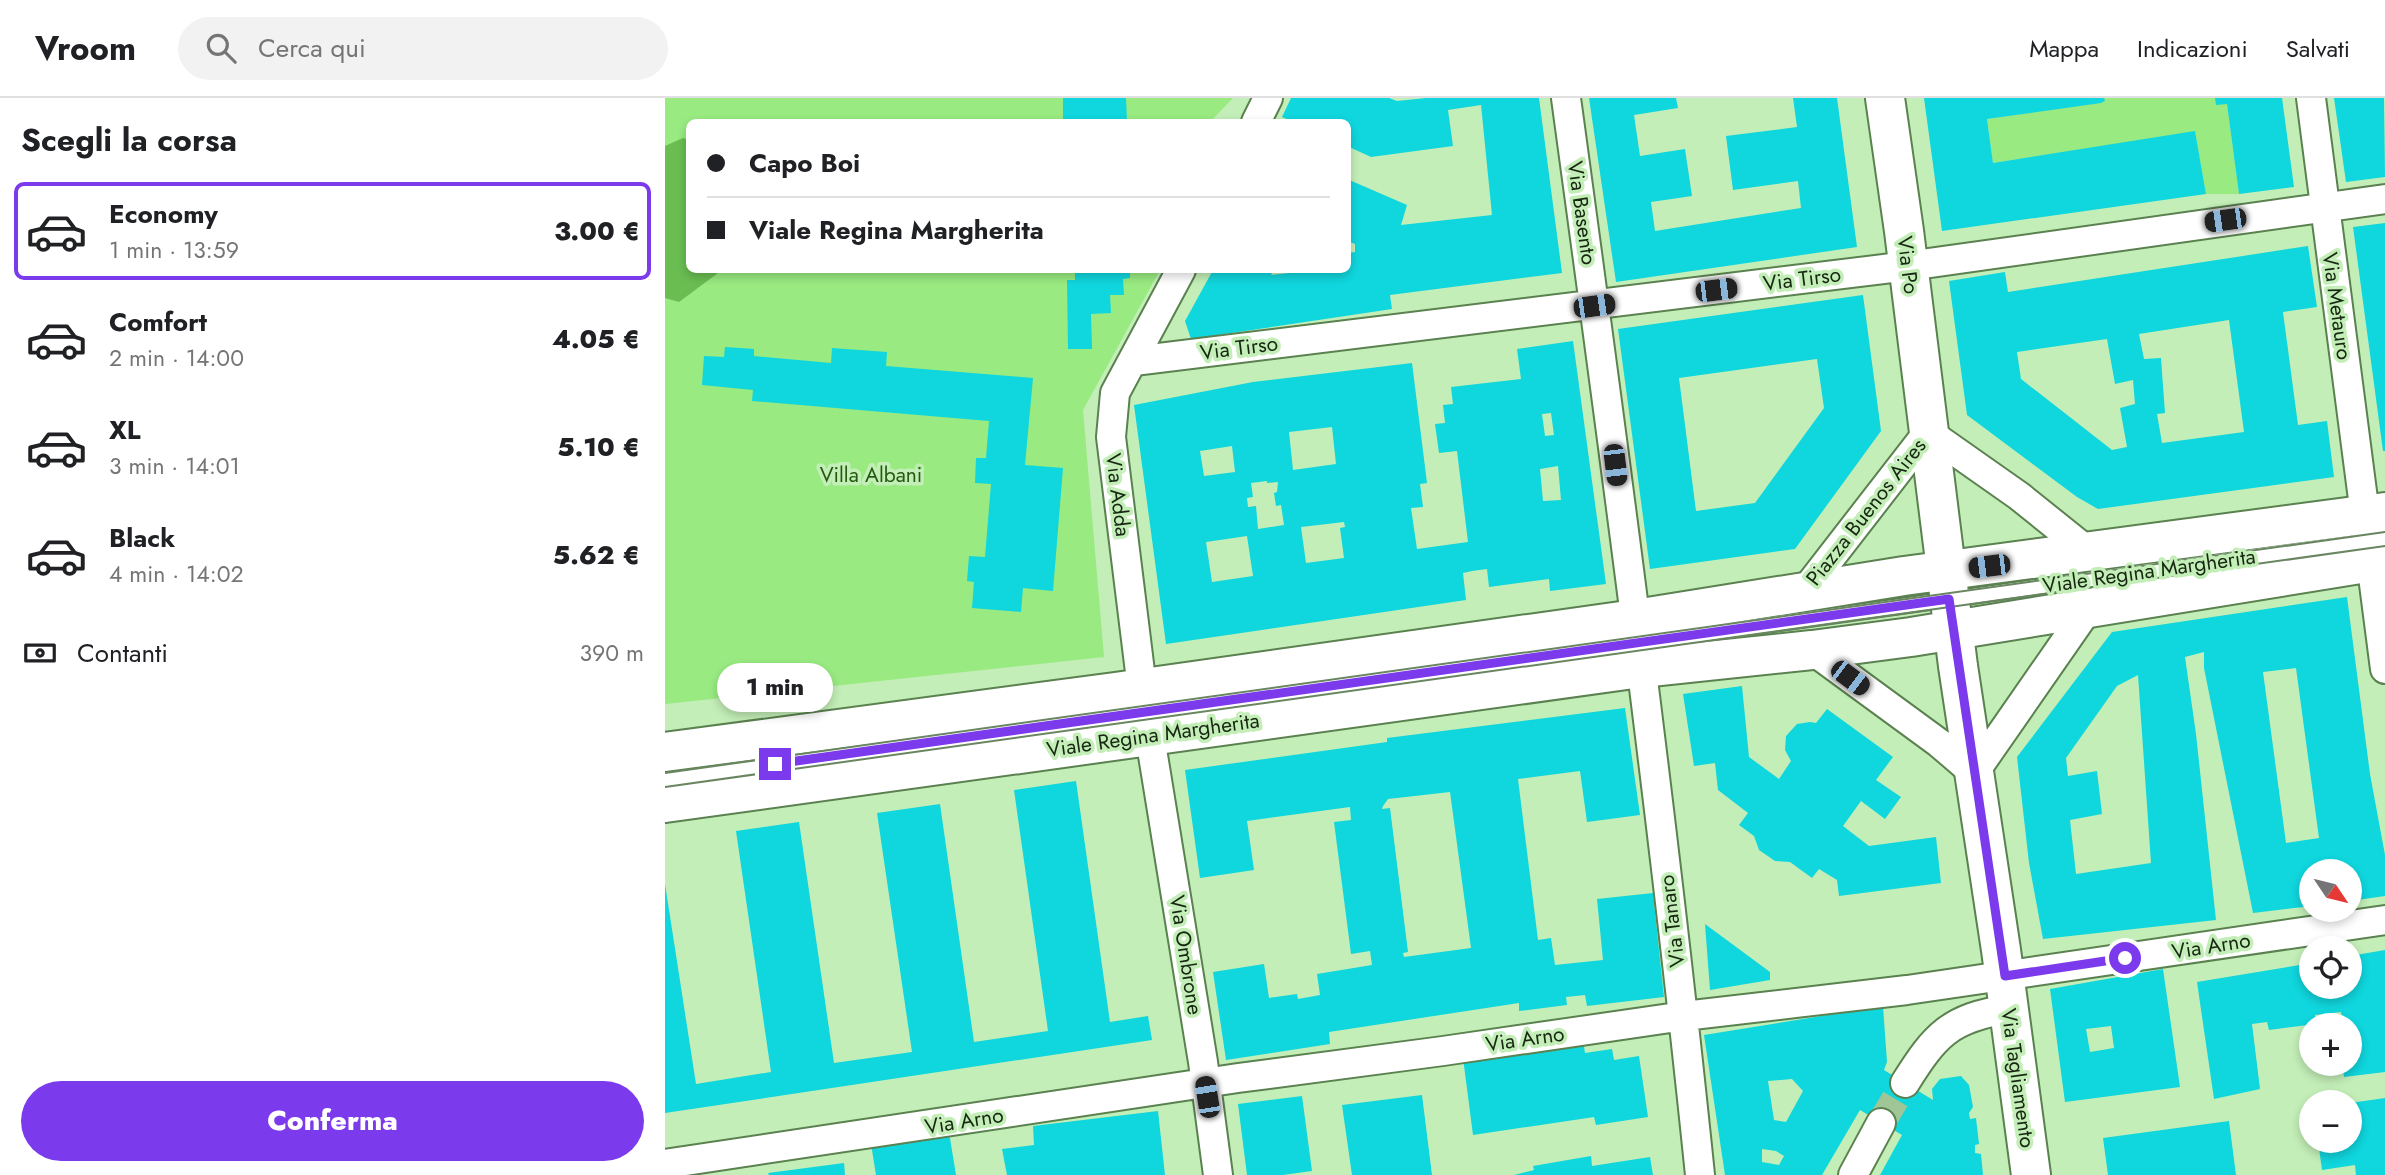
<!DOCTYPE html>
<html lang="it">
<meta charset="utf-8">
<style>
:root{--surface:#fff;--page:#f2f2f2;--text:#202124;--muted:#757577;--line:#e0e0e0;--accent:#7c3aed}
body{margin:0;font-family:Jost,sans-serif;background:var(--page);color:var(--text);height:100vh;display:flex;flex-direction:column;font-size:26px;white-space:nowrap}
*{box-sizing:border-box;margin:0}
p{font-size:23px;color:var(--muted)}
.icon{flex:none;width:38px;height:38px;fill:none;stroke:currentColor;stroke-width:2;stroke-linecap:round;stroke-linejoin:round}
.map{position:relative;flex:1;overflow:hidden}
.sheet{display:flex;flex-direction:column;background:var(--surface);width:665px}
.sheet>*{flex:none}
.top-card{position:absolute;left:21px;top:21px;width:665px;height:154px;border-radius:10px;box-shadow:0 4px 10px #0003;display:grid;align-content:center;height:154px;padding:0 21px;background:var(--surface)}
.needle{width:46px;rotate:125deg}
.buttons{position:absolute;left:1634px;top:761px;display:grid;gap:14px}
.buttons a{display:grid;place-items:center;width:63px;height:63px;border-radius:50%;background:var(--surface);box-shadow:0 4px 10px #0003;font-size:35px}
.end{position:absolute;width:32px;height:32px;margin:-16px;border:9px solid #7c3aed;background:#fff;box-shadow:0 0 0 4px #fff}
.from{border-radius:50%}
.bubble{position:absolute;height:49px;border-radius:24px;background:var(--surface);box-shadow:0 4px 10px #0003;font-size:23px;font-weight:800;line-height:49px;text-align:center}
.car{position:absolute;width:21px;height:42px;margin:-21px -10px;border-radius:9px;box-shadow:0 0 5px 2px #0007;background:linear-gradient(#222 24%,#8ab4d8 0 40%,#222 0 76%,#8ab4d8 0 86%,#222 0)}
.top-card b{display:flex;align-items:center;gap:24px;height:66px;font-size:26px}
.top-card b+b{border-top:2px solid var(--line)}
.top-card i{width:18px;height:18px;background:var(--text)}
ul{padding:0;list-style:none}
li{display:flex;align-items:center;gap:21px;height:98px;margin:0 14px 10px;padding:0 7px;border:4px solid transparent;border-radius:10px}
li div{flex:1}
li b{display:block;font-size:26px}
li em{font-style:normal;font-weight:800}
li.active{border-color:var(--accent)}
li>.icon{width:63px;height:63px;stroke-width:1.5}
h2{padding:0 21px;font-size:32px;line-height:84px}
.pay{display:flex;align-items:center;gap:18px;height:77px;padding:0 21px;font-size:26px}
.pay p{margin-inline-start:auto}
.primary-button{display:flex;gap:14px;margin-top:auto;padding:14px 21px}
.primary-button a{flex:1;height:80px;border-radius:42px;background:var(--accent);color:#fff;font-size:28px;font-weight:800;line-height:80px;text-align:center}
header{display:flex;align-items:center;gap:42px;box-sizing:border-box;height:98px;padding:0 35px;background:var(--surface);border-bottom:2px solid var(--line)}
header strong{font-size:33px}
nav{display:flex;gap:38px;margin-inline-start:auto;font-size:24px}
.search{width:490px;height:63px;background:var(--page);display:flex;align-items:center;gap:18px;box-sizing:border-box;padding:0 24px;border-radius:38px;color:var(--muted);font-size:26px}
main{display:flex;flex:1;min-height:0}
.map>svg:first-child{display:block}
.green{fill:#98ea81}
.forest{fill:#69bd51}
.building{fill:#10d6dd;fill-rule:evenodd}
.lines{fill:none;stroke-linecap:round;stroke-linejoin:round}
.street-tunnel{stroke:#a1c696;stroke-width:28;stroke-dasharray:28 14;stroke-linecap:butt}
.lane-casing{stroke:#5a814f;stroke-width:18}
.street-casing{stroke:#5a814f;stroke-width:32}
.secondary-casing{stroke:#5a814f;stroke-width:42}
.lane{stroke:#fff;stroke-width:14}
.street{stroke:#fff;stroke-width:28}
.secondary{stroke:#fff;stroke-width:38}
.tram{stroke:#698661;stroke-width:2}
.route{stroke:#7c3aed;stroke-width:9}
.labels{text-anchor:middle;stroke-width:7;stroke-linejoin:round;paint-order:stroke}
.street-label{font-size:21px;fill:#172712;stroke:#c3eeb7}
.park-label{font-size:21px;fill:#245a11;stroke:#c3eeb7}
</style>
<header>
<strong>Vroom</strong>
<div class="search"><svg class="icon" aria-label="search" viewBox="0 0 24 24"><circle cx="10" cy="10" r="6"/><path d="M15 15l6 6"/></svg>Cerca qui</div>
<nav><a>Mappa</a><a>Indicazioni</a><a>Salvati</a></nav>
</header>
<main>
<section class="sheet">
<h2>Scegli la corsa</h2>
<ul>
<li class="active"><svg class="icon" aria-label="car" viewBox="0 0 24 24"><path d="M5 17H2v-5l4-1 3-4h7l3 4 3 1v5h-3M9 17h6M6 11h13"/><circle cx="7" cy="17" r="2"/><circle cx="17" cy="17" r="2"/></svg><div><b>Economy</b><p>1 min · 13:59</p></div><em>3.00 €</em></li>
<li><svg class="icon" aria-label="car" viewBox="0 0 24 24"><path d="M5 17H2v-5l4-1 3-4h7l3 4 3 1v5h-3M9 17h6M6 11h13"/><circle cx="7" cy="17" r="2"/><circle cx="17" cy="17" r="2"/></svg><div><b>Comfort</b><p>2 min · 14:00</p></div><em>4.05 €</em></li>
<li><svg class="icon" aria-label="car" viewBox="0 0 24 24"><path d="M5 17H2v-5l4-1 3-4h7l3 4 3 1v5h-3M9 17h6M6 11h13"/><circle cx="7" cy="17" r="2"/><circle cx="17" cy="17" r="2"/></svg><div><b>XL</b><p>3 min · 14:01</p></div><em>5.10 €</em></li>
<li><svg class="icon" aria-label="car" viewBox="0 0 24 24"><path d="M5 17H2v-5l4-1 3-4h7l3 4 3 1v5h-3M9 17h6M6 11h13"/><circle cx="7" cy="17" r="2"/><circle cx="17" cy="17" r="2"/></svg><div><b>Black</b><p>4 min · 14:02</p></div><em>5.62 €</em></li>
</ul>
<div class="pay"><svg class="icon" aria-label="cash" viewBox="0 0 24 24"><path d="M3 7h18v10H3z"/><circle cx="12" cy="12" r="2"/></svg>Contanti<p>390 m</p></div>
<div class="primary-button"><a>Conferma</a></div>
</section>
<div class="map">
<svg width="1720" height="1077" viewBox="0 0 1720 1077">
<rect width="100%" height="100%" fill="#c3eeb7"/>
<!-- green -->
<path class="green" d="M0,0H568L545,24H24V172H495L418,312L439,559L0,606Z
M1439,0H1551L1562,6L1574,96H1541L1530,34L1328,65L1322,21L1439,4Z"/>
<!-- forest -->
<path class="forest" d="M18,40L24,42V172H54L53,175L14,204L0,200V48Z"/>
<!-- building -->
<path class="building" d="M398,0H461L462,24H398Z
M626,0H724L732,3L761,0H874L897,175L725,197L727,211L526,241L520,223L548,172H609L606,177L651,172H682V155L690,154V146L682,143V81L742,107L736,127L827,117L816,7L783,12L788,48L706,59L682,48V24H628L617,19Z
M924,0H1011L1013,10L969,17L975,58L1020,51L1027,98L986,104L990,133L1136,110L1133,83L1068,92L1061,38L1132,29L1128,0H1172L1192,149L951,184Z
M1259,0H1439L1440,3L1436,5L1322,21L1328,65L1530,33L1541,96L1277,133Z
M1550,0H1617L1629,89L1574,96L1562,6L1551,7Z
M1669,0H1719L1720,79L1681,84Z
M1720,125V353H1718L1688,129Z
M1643,148L1652,209L1618,214L1633,327L1662,323L1669,379L1433,411L1412,399L1302,317L1284,183L1340,174L1343,194ZM1564,222L1579,334L1497,345L1492,316L1500,315L1496,260L1479,261L1474,236ZM1442,241L1450,286L1468,282L1470,306L1455,310L1462,349L1447,352L1356,281L1352,254Z
M410,172H465V180L458,181L459,197H445L446,215L426,216L427,251H403L402,182H410Z
M1198,197L1216,333L1130,451L985,471L953,231ZM1152,261L1159,310L1090,405L1031,413L1014,280Z
M908,243L941,486L885,493L884,481L824,489L822,471L807,473L798,475L801,502L501,546L469,307L588,284L747,265L762,385L755,386L758,409L746,410L752,451L803,444L792,353L774,355L770,326L780,325L778,307L788,306L786,289L856,281L852,251ZM886,315L889,337L880,338L877,316ZM667,329L671,366L628,372L624,334ZM567,348L570,374L539,378L535,353ZM893,368L896,402L878,403L875,371ZM602,383V385L613,384L612,394L609,395L611,408L616,407L619,427L593,431L591,408L583,409L582,400L588,399L586,385ZM679,424L680,429L675,430L679,460L641,465L636,429ZM582,438L588,478L547,484L541,444Z
M60,249L89,251V258L166,265L167,250L222,254L221,268L368,280L360,367L398,370L388,493L358,490L356,514L307,510L309,484L302,483L304,458L320,459L326,386L310,385L311,360H321L324,323L87,303L88,292L37,287L39,258L59,259Z
M1682,499L1705,676L1720,757V798L1685,803V774H1647V808L1588,815L1539,570V554L1520,559L1531,636L1551,822L1378,841L1364,765L1352,659L1447,534ZM1631,570L1654,740L1621,745L1598,574ZM1473,577L1486,765L1411,776L1405,722L1437,716L1432,673L1403,678L1401,660L1452,588Z
M1077,588L1084,659L1114,681L1126,663L1120,652L1121,638L1132,626L1145,624L1151,625L1162,611L1228,659L1211,682L1236,699L1220,721L1196,703L1178,728L1204,748L1271,739L1276,785L1174,798L1172,782L1154,771L1147,780L1125,764L1110,763L1094,752L1089,738L1074,727L1083,715L1053,692L1050,665L1029,668L1018,596Z
M960,610L975,717L922,724L915,673L853,681L873,842L886,840L890,867L938,862L932,801L988,795L999,899L922,908L920,897L901,899L902,907L854,913V905L664,934L665,946L561,962L548,874L599,866L604,900L632,896L633,901L655,897L652,876L707,867L705,853L686,856L669,724L686,722L685,709L582,723L589,772L535,780L520,672L722,644V640ZM785,694L806,850L739,859L738,855L743,854L725,710L717,711L718,708L723,701Z
M411,683L445,924L483,918L487,942L0,1015V786L31,986L106,974L71,733L134,724L169,965L247,954L212,715L275,706L309,944L383,933L349,692Z
M1040,826L1105,874V882L1045,892Z
M1720,852V974L1679,979L1677,966H1685V928H1678L1676,914L1650,917L1651,926L1604,932L1602,924L1587,926L1595,991L1549,1001L1532,884L1647,865V889H1685V858Z
M1498,871L1515,989L1400,1004L1385,891ZM1446,928L1449,950L1425,954L1421,931Z
M1218,908L1222,964L1219,972L1268,1002L1267,991L1275,981L1296,978L1304,987L1308,1009L1304,1015L1305,1021L1311,1020L1314,1046L1310,1047V1055L1316,1056L1318,1077H1215L1237,1037L1195,1012L1157,1077H1060L1039,937ZM1127,981L1138,993L1121,1024L1109,1022L1103,983ZM1097,1051L1111,1053L1119,1058L1114,1067L1097,1064Z
M918,942L920,955L947,951L949,962L974,958L983,1019L931,1027L929,1019L808,1037L798,960Z
M757,997L767,1077H687L677,1007Z
M637,998L647,1073L618,1077H582L573,1006Z
M1720,1000V1077H1691L1690,1067L1657,1072L1653,1043H1685V1005Z
M493,1013L500,1077H342L337,1051L369,1047L368,1028Z
M1564,1023L1571,1077H1443L1438,1040Z
M284,1034L291,1077H211L206,1046Z
M926,1058L927,1068L985,1059L988,1077H849L869,1072L868,1068Z
M179,1065L180,1077H104L103,1075Z"/>
<g class="lines">
<!-- street-tunnel -->
<path class="street-tunnel" d="M1216,1025L1240,985"/>
<!-- lane casing -->
<g class="lane-casing">
<path id="lane" d="M0,682L1720,440"/>
</g>
<!-- street casing -->
<g class="street-casing">
<path id="street" d="M901,0C950,359 998,717 1035,1077
M1646,0L1720,571
M591,24L603,0
M516,172L450,295L446,339L477,590L538,964L553,1077
M469,263L1243,168L1720,101
M1139,494L1263,334L1354,398L1425,455
M1147,552L1274,645L1309,675L1425,508
M1240,985C1270,937 1285,920 1343,911
M0,1066L573,980L778,953L1019,918L1242,892L1720,822
M1188,1077L1216,1025"/>
</g>
<!-- secondary casing -->
<g class="secondary-casing">
<path id="secondary" d="M1220,0L1239,133L1293,568L1336,852L1366,1077
M0,654L450,594L970,521L1239,478L1720,414
M0,705L976,570L1147,552L1246,539L1720,462"/>
</g>
<!-- lane -->
<use href="#lane" class="lane"/>
<!-- street -->
<use href="#street" class="street"/>
<!-- secondary -->
<use href="#secondary" class="secondary"/>
<!-- tram -->
<path class="tram" d="M0,675L1720,434
M0,689L1720,448"/>
</g>
<g class="lines">
<!-- route -->
<path class="route" d="M110,666L1284,501L1340,878L1460,860"/>
</g>
<g class="labels">
<!-- street labels -->
<g class="street-label">
<text transform="translate(917 115) rotate(82)" y="7">Via Basento</text>
<text transform="translate(1243 167) rotate(83)" y="7">Via Po</text>
<text transform="translate(1137 181) rotate(-7)" y="7">Via Tirso</text>
<text transform="translate(1672 208) rotate(82)" y="7">Via Metauro</text>
<text transform="translate(574 250) rotate(-7)" y="7">Via Tirso</text>
<text transform="translate(453 397) rotate(83)" y="7">Via Adda</text>
<text transform="translate(1201 414) rotate(-52)" y="7">Piazza Buenos Aires</text>
<text transform="translate(1484 473) rotate(-8)" y="7">Viale Regina Margherita</text>
<text transform="translate(488 637) rotate(-8)" y="7">Viale Regina Margherita</text>
<text transform="translate(1007 823) rotate(-97)" y="7">Via Tanaro</text>
<text transform="translate(1546 848) rotate(-9)" y="7">Via Arno</text>
<text transform="translate(521 857) rotate(81)" y="7">Via Ombrone</text>
<text transform="translate(860 941) rotate(-8)" y="7">Via Arno</text>
<text transform="translate(1353 980) rotate(82)" y="7">Via Tagliamento</text>
<text transform="translate(299 1023) rotate(-9)" y="7">Via Arno</text>
</g>
<!-- park labels -->
<g class="park-label">
<text x="206" y="384">Villa Albani</text>
</g>
</g>
</svg>
<div class="buttons">
<a><svg class="needle" viewBox="-14 -14 28 28"><path d="M0-13l5 13h-10z" fill="#e53935"/><path d="M0 13l5-13h-10z" fill="#757577"/></svg></a>
<a><svg class="icon" aria-label="locate" viewBox="0 0 24 24"><circle cx="12" cy="12" r="6"/><path d="M12 2v4M12 18v4M2 12h4M18 12h4"/></svg></a>
<a>+</a>
<a>−</a>
</div>
<i class="end from" style="left:1460px;top:860px"></i>
<i class="end" style="left:110px;top:666px"></i>
<div class="bubble" style="left:52px;top:565px;width:116px">1 min</div>
<i class="car" style="left:1560px;top:122px;rotate:262deg"></i>
<i class="car" style="left:1051px;top:192px;rotate:83deg"></i>
<i class="car" style="left:929px;top:208px;rotate:82deg"></i>
<i class="car" style="left:950px;top:367px;rotate:173deg"></i>
<i class="car" style="left:1324px;top:468px;rotate:263deg"></i>
<i class="car" style="left:1185px;top:580px;rotate:127deg"></i>
<i class="car" style="left:542px;top:999px;rotate:351deg"></i>
<div class="top-card">
<b><i class="from"></i>Capo Boi</b>
<b><i></i>Viale Regina Margherita</b>
</div>
</div>
</main>
